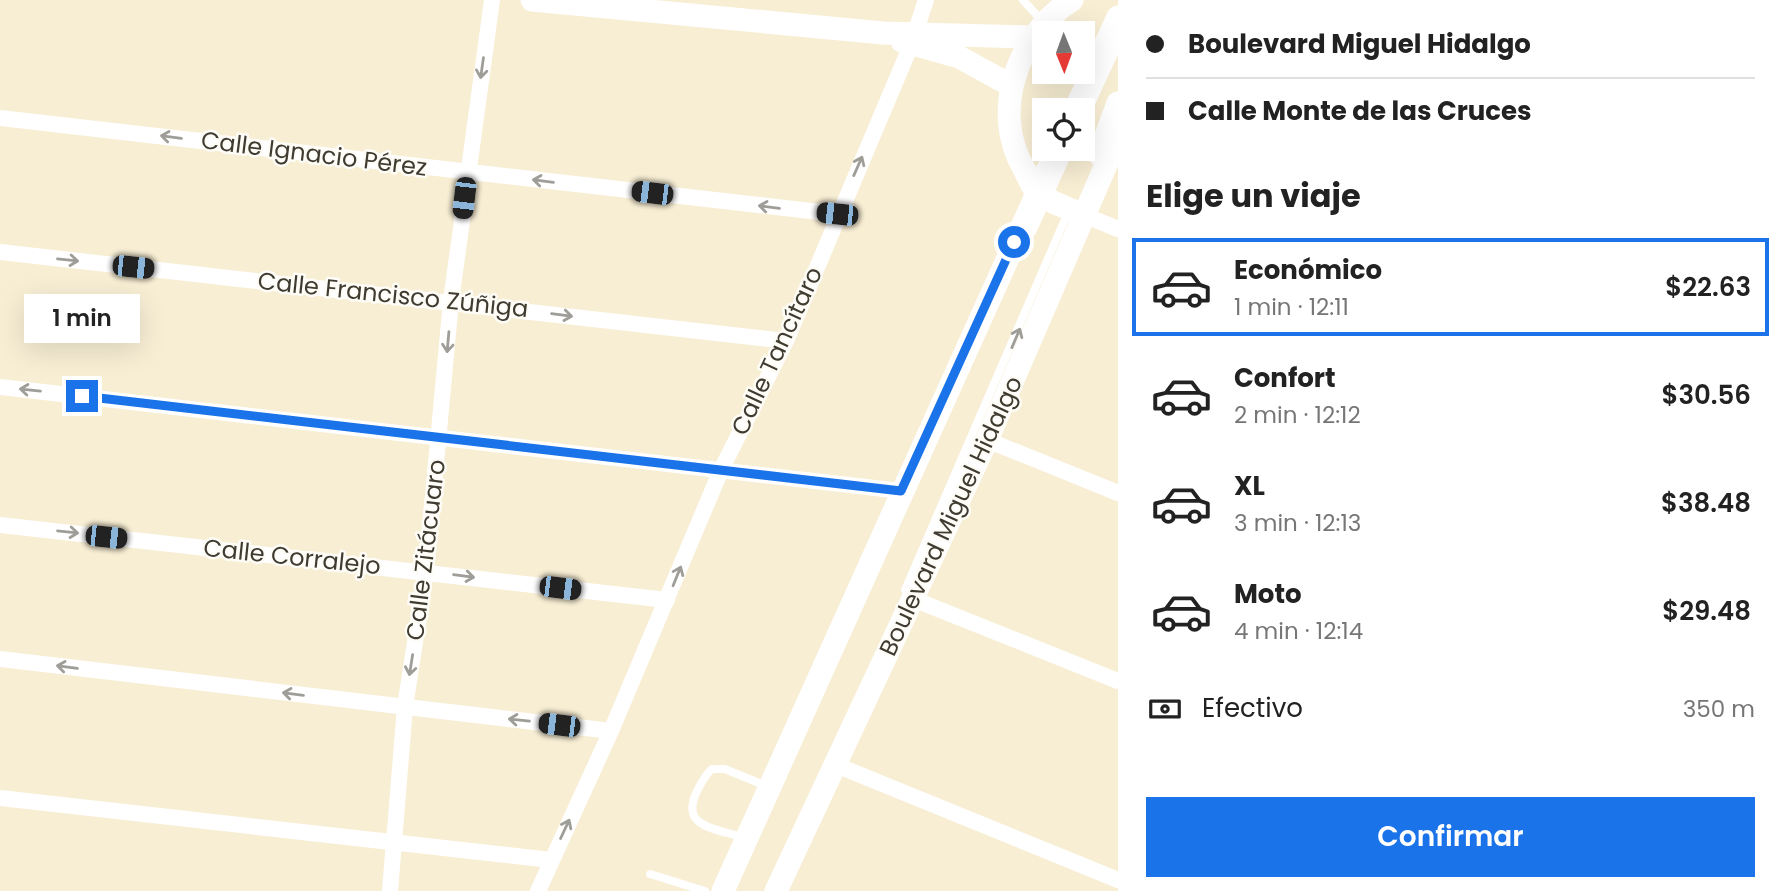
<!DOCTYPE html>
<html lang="es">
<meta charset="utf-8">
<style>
:root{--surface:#fff;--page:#f6f6f6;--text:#222;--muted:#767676;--line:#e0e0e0;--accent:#1a73e8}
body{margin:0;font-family:Poppins,sans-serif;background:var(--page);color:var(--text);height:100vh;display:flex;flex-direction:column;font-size:26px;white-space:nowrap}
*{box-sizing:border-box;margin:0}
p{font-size:23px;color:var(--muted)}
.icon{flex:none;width:38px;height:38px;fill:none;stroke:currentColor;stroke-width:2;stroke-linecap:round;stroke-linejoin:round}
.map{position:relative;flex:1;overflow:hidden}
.sheet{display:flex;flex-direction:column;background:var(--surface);width:665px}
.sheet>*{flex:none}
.banner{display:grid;align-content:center;height:154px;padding:0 28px;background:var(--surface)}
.needle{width:46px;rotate:179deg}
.tools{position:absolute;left:1032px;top:21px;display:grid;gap:14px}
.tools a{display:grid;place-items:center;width:63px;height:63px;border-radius:0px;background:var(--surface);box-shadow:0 7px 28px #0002;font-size:35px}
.end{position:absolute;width:32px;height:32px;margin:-16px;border:9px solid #1a73e8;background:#fff;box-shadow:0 0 0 4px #fff}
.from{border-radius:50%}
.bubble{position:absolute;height:49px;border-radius:0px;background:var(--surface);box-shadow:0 7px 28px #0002;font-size:23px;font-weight:600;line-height:49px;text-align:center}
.car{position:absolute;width:21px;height:42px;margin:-21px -10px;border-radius:9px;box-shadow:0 0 5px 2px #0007;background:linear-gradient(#222 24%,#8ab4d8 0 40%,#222 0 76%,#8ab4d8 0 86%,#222 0)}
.banner b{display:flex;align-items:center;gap:24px;height:66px;font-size:26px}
.banner b+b{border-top:2px solid var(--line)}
.banner i{width:18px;height:18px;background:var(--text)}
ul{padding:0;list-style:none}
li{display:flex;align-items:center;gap:21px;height:98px;margin:0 14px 10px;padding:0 14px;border:4px solid transparent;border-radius:0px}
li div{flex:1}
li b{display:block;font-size:26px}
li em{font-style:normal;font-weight:600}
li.current{border-color:var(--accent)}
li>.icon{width:63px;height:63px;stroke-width:1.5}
h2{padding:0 28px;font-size:32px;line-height:84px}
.pay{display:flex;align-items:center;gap:18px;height:77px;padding:0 28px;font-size:26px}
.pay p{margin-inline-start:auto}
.cta{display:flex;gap:14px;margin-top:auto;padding:14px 28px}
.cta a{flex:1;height:80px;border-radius:0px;background:var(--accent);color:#fff;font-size:28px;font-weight:600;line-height:80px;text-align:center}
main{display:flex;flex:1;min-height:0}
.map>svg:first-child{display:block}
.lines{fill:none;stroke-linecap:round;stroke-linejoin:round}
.lane{stroke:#fff;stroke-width:8}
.street{stroke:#fff;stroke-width:16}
.secondary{stroke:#fff;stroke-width:23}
.oneway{stroke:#9f9d98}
.route{stroke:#1a73e8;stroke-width:9}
.labels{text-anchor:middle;stroke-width:5;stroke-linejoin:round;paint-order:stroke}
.street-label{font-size:24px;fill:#3f3b31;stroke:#fefcf6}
</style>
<main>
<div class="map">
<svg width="1118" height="891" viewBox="0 0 1118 891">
<rect width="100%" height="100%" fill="#f8eed4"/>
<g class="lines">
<!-- lane -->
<path class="lane" d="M1023,0L1043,22
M1083,121L1118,45
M1032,232L1070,149
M905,590L1069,210
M744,838C716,828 679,828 697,791C701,783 705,775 712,769H725L766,786
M650,874L705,891"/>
<!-- street -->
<path class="street" d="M0,118L837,214
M1086,216L1118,229
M0,252L786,341
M0,387L901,491
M987,440L1118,493
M0,525L667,600
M913,599L1118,681
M0,659L611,731
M836,765L1118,880
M0,798L551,860
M390,891L405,707L426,571L451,301L492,0
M538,891L611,731L721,470L786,341L911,45L926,0"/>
<!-- secondary -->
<path class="secondary" d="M532,0L883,33L1031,37
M1072,0C1018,34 990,111 1024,169C1028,176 1032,187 1037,192C1049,203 1071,209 1086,216
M902,41L959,57L1012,86
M1075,110L1118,17
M1099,154L1118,103
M723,891L1057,149
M776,891L987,440L1118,137"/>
</g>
<!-- one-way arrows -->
<defs><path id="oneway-shaft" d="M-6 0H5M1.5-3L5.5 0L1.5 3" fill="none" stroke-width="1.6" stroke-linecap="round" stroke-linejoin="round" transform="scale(1.75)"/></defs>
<g class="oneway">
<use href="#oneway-shaft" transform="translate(482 68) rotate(98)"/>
<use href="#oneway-shaft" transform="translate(171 137) rotate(-173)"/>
<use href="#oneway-shaft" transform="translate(858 166) rotate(-66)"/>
<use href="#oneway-shaft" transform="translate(543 181) rotate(-173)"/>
<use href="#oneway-shaft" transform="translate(769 207) rotate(-173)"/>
<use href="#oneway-shaft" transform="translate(68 260) rotate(6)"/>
<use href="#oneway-shaft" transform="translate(562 315) rotate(7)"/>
<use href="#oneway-shaft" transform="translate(1016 338) rotate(-67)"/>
<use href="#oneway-shaft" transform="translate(448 342) rotate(95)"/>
<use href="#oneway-shaft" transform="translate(30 390) rotate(-174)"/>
<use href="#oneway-shaft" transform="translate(68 532) rotate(6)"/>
<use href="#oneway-shaft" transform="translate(464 576) rotate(7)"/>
<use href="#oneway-shaft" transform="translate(677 576) rotate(-68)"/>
<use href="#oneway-shaft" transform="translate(411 665) rotate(99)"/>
<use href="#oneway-shaft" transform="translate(67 667) rotate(-173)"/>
<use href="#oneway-shaft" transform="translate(293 694) rotate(-173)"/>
<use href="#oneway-shaft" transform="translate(519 720) rotate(-174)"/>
<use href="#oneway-shaft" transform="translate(565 829) rotate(-65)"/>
</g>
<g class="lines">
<!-- route -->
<path class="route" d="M82,396L901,491L1014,242"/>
</g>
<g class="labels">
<!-- street labels -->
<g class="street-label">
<text transform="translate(314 154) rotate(7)" y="8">Calle Ignacio Pérez</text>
<text transform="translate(393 295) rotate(6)" y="8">Calle Francisco Zúñiga</text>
<text transform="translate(777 351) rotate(-65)" y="8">Calle Tancítaro</text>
<text transform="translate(951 516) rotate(-65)" y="8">Boulevard Miguel Hidalgo</text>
<text transform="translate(426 550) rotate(-83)" y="8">Calle Zitácuaro</text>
<text transform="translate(292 557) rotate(6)" y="8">Calle Corralejo</text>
</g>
</g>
</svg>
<div class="tools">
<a><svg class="needle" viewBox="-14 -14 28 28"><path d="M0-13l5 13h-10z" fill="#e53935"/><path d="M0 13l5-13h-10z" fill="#767676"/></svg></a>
<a><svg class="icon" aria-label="locate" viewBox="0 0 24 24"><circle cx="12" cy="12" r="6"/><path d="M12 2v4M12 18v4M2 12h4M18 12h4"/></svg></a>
</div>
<i class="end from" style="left:1014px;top:242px"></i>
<i class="end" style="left:82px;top:396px"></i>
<div class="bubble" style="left:24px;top:294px;width:116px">1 min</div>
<i class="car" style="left:652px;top:193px;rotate:277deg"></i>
<i class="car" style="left:464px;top:198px;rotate:187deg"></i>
<i class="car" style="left:837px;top:214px;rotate:276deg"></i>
<i class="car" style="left:133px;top:267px;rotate:96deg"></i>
<i class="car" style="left:106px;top:537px;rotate:96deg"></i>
<i class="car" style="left:560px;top:588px;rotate:97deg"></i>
<i class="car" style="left:559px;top:725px;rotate:277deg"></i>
</div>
<section class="sheet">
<div class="banner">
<b><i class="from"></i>Boulevard Miguel Hidalgo</b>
<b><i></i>Calle Monte de las Cruces</b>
</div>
<h2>Elige un viaje</h2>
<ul>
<li class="current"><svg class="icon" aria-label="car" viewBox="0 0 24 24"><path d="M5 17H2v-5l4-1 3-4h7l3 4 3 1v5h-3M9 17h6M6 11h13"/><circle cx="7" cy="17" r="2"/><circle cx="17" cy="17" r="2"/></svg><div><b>Económico</b><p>1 min · 12:11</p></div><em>$22.63</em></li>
<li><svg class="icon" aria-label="car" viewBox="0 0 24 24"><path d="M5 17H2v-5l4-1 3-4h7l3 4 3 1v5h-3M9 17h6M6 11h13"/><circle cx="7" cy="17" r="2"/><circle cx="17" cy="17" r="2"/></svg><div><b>Confort</b><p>2 min · 12:12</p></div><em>$30.56</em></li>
<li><svg class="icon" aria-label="car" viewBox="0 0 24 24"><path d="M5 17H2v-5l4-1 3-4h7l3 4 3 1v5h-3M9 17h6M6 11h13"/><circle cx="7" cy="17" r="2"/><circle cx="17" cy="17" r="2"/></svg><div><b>XL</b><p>3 min · 12:13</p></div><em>$38.48</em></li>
<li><svg class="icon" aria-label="car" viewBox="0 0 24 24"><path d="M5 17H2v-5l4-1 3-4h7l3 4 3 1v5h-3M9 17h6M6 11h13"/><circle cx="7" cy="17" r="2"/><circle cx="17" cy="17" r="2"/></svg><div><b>Moto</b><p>4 min · 12:14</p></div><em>$29.48</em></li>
</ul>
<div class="pay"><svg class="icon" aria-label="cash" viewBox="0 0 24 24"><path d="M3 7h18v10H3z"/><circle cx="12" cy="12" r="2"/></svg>Efectivo<p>350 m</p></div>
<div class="cta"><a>Confirmar</a></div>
</section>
</main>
